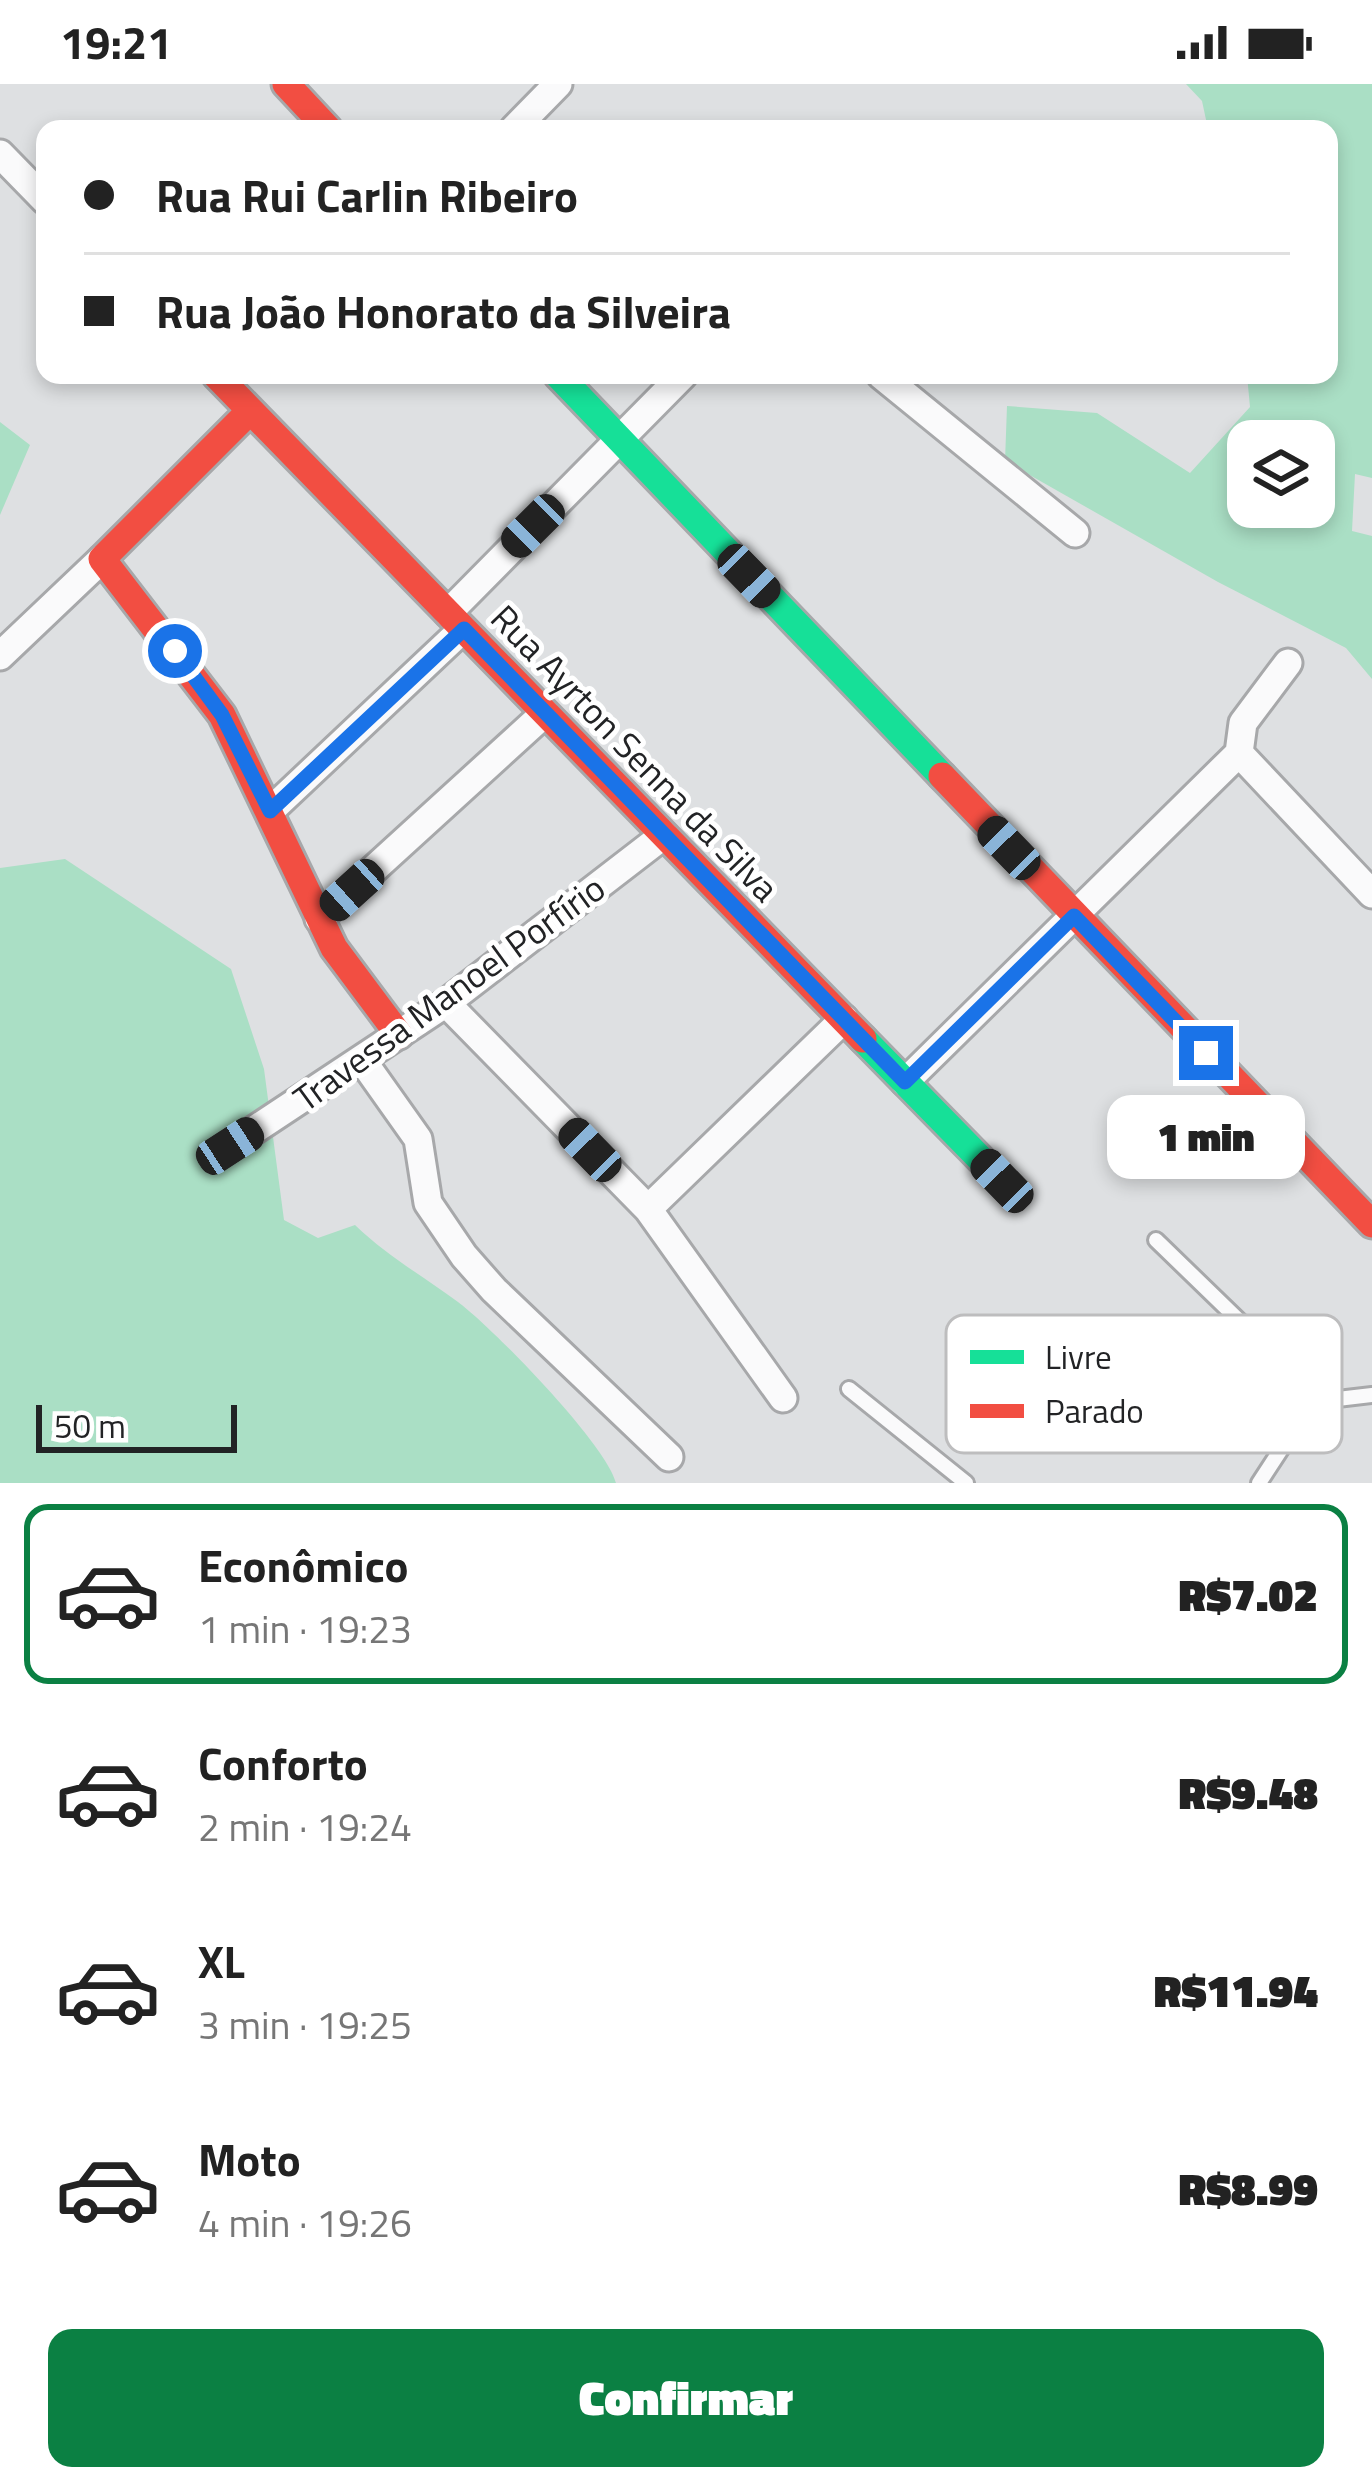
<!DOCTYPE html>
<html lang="pt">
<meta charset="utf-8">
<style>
:root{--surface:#fff;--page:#f2f2f2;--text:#222;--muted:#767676;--line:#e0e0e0;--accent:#0b8043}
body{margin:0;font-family:"Titillium Web",sans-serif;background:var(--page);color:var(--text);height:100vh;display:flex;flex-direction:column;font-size:45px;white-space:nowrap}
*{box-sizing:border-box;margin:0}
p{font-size:39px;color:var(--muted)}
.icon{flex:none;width:66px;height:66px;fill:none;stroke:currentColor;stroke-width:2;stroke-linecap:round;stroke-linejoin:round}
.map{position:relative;height:1399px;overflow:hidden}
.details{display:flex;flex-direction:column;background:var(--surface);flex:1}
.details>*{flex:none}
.banner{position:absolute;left:36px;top:36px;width:1302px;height:264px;border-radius:24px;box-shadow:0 6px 18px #0003;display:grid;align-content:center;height:264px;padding:0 48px;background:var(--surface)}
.tools{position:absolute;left:1227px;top:336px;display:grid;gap:24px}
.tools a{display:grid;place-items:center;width:108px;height:108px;border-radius:24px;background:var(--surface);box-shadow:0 6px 18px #0003;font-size:60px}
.scale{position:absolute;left:36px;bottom:30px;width:201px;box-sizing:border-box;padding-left:12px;border:6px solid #222325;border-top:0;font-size:33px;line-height:42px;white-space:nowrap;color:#222325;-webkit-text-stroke:9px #fff;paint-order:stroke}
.end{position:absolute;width:54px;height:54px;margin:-27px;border:15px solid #1a73e8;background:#fff;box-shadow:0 0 0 6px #fff}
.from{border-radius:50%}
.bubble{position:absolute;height:84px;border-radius:24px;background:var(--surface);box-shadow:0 6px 18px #0003;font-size:39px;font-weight:800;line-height:84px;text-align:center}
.car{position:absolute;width:36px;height:72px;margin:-36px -18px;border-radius:15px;box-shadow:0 0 9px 3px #0007;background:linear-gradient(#222 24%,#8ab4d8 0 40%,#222 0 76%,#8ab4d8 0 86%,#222 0)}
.banner b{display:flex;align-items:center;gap:42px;height:114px;font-size:45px}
.banner b+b{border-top:3px solid var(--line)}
.banner i{width:30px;height:30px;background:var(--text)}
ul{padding:21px 0 0;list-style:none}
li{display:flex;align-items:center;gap:36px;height:180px;margin:0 24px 18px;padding:0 24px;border:6px solid transparent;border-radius:24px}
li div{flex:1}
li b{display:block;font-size:45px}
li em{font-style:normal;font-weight:800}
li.current{border-color:var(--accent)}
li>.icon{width:108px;height:108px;stroke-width:1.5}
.primary-button{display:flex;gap:24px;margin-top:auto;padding:24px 48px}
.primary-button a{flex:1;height:138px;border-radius:24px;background:var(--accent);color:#fff;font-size:48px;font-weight:800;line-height:138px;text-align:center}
.status{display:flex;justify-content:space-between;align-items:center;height:84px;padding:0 60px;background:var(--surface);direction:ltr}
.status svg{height:33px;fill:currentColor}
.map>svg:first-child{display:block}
.green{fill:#aadfc5;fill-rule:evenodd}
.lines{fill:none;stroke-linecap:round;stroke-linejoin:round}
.lane-casing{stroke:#a7a8aa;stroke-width:20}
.street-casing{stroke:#a7a8aa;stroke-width:33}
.fast-casing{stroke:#a7a8aa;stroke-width:33}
.jam-casing{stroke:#a7a8aa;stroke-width:33}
.lane{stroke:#fafafb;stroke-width:14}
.street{stroke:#fafafb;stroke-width:27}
.fast{stroke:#16e098;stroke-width:27}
.jam{stroke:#f24e42;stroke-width:27}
.route{stroke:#1a73e8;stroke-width:15}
.labels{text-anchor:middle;stroke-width:10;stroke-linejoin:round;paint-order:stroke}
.street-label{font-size:36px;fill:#222325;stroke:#fff}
.key{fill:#fff;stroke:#bdbdbe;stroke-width:3}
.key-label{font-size:33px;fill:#222325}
</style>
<div class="status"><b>19:21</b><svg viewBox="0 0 49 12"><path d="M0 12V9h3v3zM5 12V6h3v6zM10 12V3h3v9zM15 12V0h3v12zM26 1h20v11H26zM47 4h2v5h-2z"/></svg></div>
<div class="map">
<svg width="1372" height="1399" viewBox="0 0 1372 1399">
<rect width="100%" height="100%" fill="#dee0e2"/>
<!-- green -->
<path class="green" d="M1186,0H1372V394L1355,390L1352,447L1372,452V595L1346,564L1218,498L1005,377L1007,322L1097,329L1190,389L1250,323L1247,291H1329V45H1208L1202,17ZM1248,357H1314V423H1248Z
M0,338L30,361L0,431Z
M65,775L231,885L264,985L284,1136L318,1154L355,1141C387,1172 423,1192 458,1218C493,1244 607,1361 616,1399H0V784Z"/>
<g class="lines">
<!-- lane casing -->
<g class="lane-casing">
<path id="lane" d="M1156,1156L1253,1250L1312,1318L1372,1311
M849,1305L966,1399
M1259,1399L1312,1318"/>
</g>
<!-- street casing -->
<g class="street-casing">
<path id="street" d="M514,45L558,0
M0,70L45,116
M881,291L1075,449
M448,529L683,291
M0,572L102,475
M1239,669L1243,639L1288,579
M270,727L463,545
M319,835L545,629
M446,919L648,1125L783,1314
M362,976L418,1055L428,1119L464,1172L494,1206L669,1373
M905,998L1239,669L1372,810
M230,1062L446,919L664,751
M648,1125L844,935"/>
</g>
<!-- fast casing -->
<g class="fast-casing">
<path id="fast" d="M558,291L942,692
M863,955L1002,1097"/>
</g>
<!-- jam casing -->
<g class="jam-casing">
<path id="jam" d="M286,0L328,45
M216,291L863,955
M250,327L102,475L222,631L334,864L399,951
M942,692L1372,1140"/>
</g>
<!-- lane -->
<use href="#lane" class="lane"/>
<!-- street -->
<use href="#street" class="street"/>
<!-- fast -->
<use href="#fast" class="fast"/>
<!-- jam -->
<use href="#jam" class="jam"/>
</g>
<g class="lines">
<!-- route -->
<path class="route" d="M175,567L222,631L270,727L464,545L905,998L1074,832L1206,969"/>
</g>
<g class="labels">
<!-- street labels -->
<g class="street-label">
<text transform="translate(635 669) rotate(46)" y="13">Rua Ayrton Senna da Silva</text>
<text transform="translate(449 909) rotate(-36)" y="13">Travessa Manoel Porfírio</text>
</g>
</g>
<!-- legend -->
<rect x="946" y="1231" width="396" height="138" rx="18" class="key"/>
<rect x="970" y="1266" width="54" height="14" fill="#16e098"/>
<rect x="970" y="1320" width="54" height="14" fill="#f24e42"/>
<g class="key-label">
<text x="1045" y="1285">Livre</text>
<text x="1045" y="1339">Parado</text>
</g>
</svg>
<div class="tools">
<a><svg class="icon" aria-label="layers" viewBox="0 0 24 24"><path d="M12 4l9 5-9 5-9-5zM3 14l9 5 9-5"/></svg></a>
</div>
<div class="scale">50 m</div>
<i class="end from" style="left:175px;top:567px"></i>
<i class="end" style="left:1206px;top:969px"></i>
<div class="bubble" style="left:1107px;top:1011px;width:198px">1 min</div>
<i class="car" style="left:533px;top:442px;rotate:225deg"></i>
<i class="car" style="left:749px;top:492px;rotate:136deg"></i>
<i class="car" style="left:1009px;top:764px;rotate:316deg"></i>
<i class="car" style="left:352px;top:806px;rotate:228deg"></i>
<i class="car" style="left:230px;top:1062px;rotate:57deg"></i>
<i class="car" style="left:590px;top:1066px;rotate:316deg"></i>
<i class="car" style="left:1002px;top:1097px;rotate:316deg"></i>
<div class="banner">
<b><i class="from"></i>Rua Rui Carlin Ribeiro</b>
<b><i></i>Rua João Honorato da Silveira</b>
</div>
</div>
<section class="details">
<ul>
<li class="current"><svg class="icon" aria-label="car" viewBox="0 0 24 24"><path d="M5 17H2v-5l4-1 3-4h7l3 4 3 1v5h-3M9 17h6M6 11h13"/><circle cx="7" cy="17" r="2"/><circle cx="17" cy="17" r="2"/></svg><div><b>Econômico</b><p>1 min · 19:23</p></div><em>R$7.02</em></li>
<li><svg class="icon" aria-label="car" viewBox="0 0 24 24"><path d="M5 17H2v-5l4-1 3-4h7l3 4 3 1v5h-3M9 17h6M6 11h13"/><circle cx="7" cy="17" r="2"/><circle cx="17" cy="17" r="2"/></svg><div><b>Conforto</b><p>2 min · 19:24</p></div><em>R$9.48</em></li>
<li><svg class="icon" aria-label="car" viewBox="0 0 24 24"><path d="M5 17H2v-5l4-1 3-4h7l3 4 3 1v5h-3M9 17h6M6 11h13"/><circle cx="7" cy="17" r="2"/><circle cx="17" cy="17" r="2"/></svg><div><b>XL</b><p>3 min · 19:25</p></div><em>R$11.94</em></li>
<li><svg class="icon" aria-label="car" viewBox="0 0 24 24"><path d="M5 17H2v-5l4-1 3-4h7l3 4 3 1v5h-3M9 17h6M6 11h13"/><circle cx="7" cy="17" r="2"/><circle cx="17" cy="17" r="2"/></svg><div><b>Moto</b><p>4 min · 19:26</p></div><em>R$8.99</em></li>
</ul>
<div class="primary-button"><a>Confirmar</a></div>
</section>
